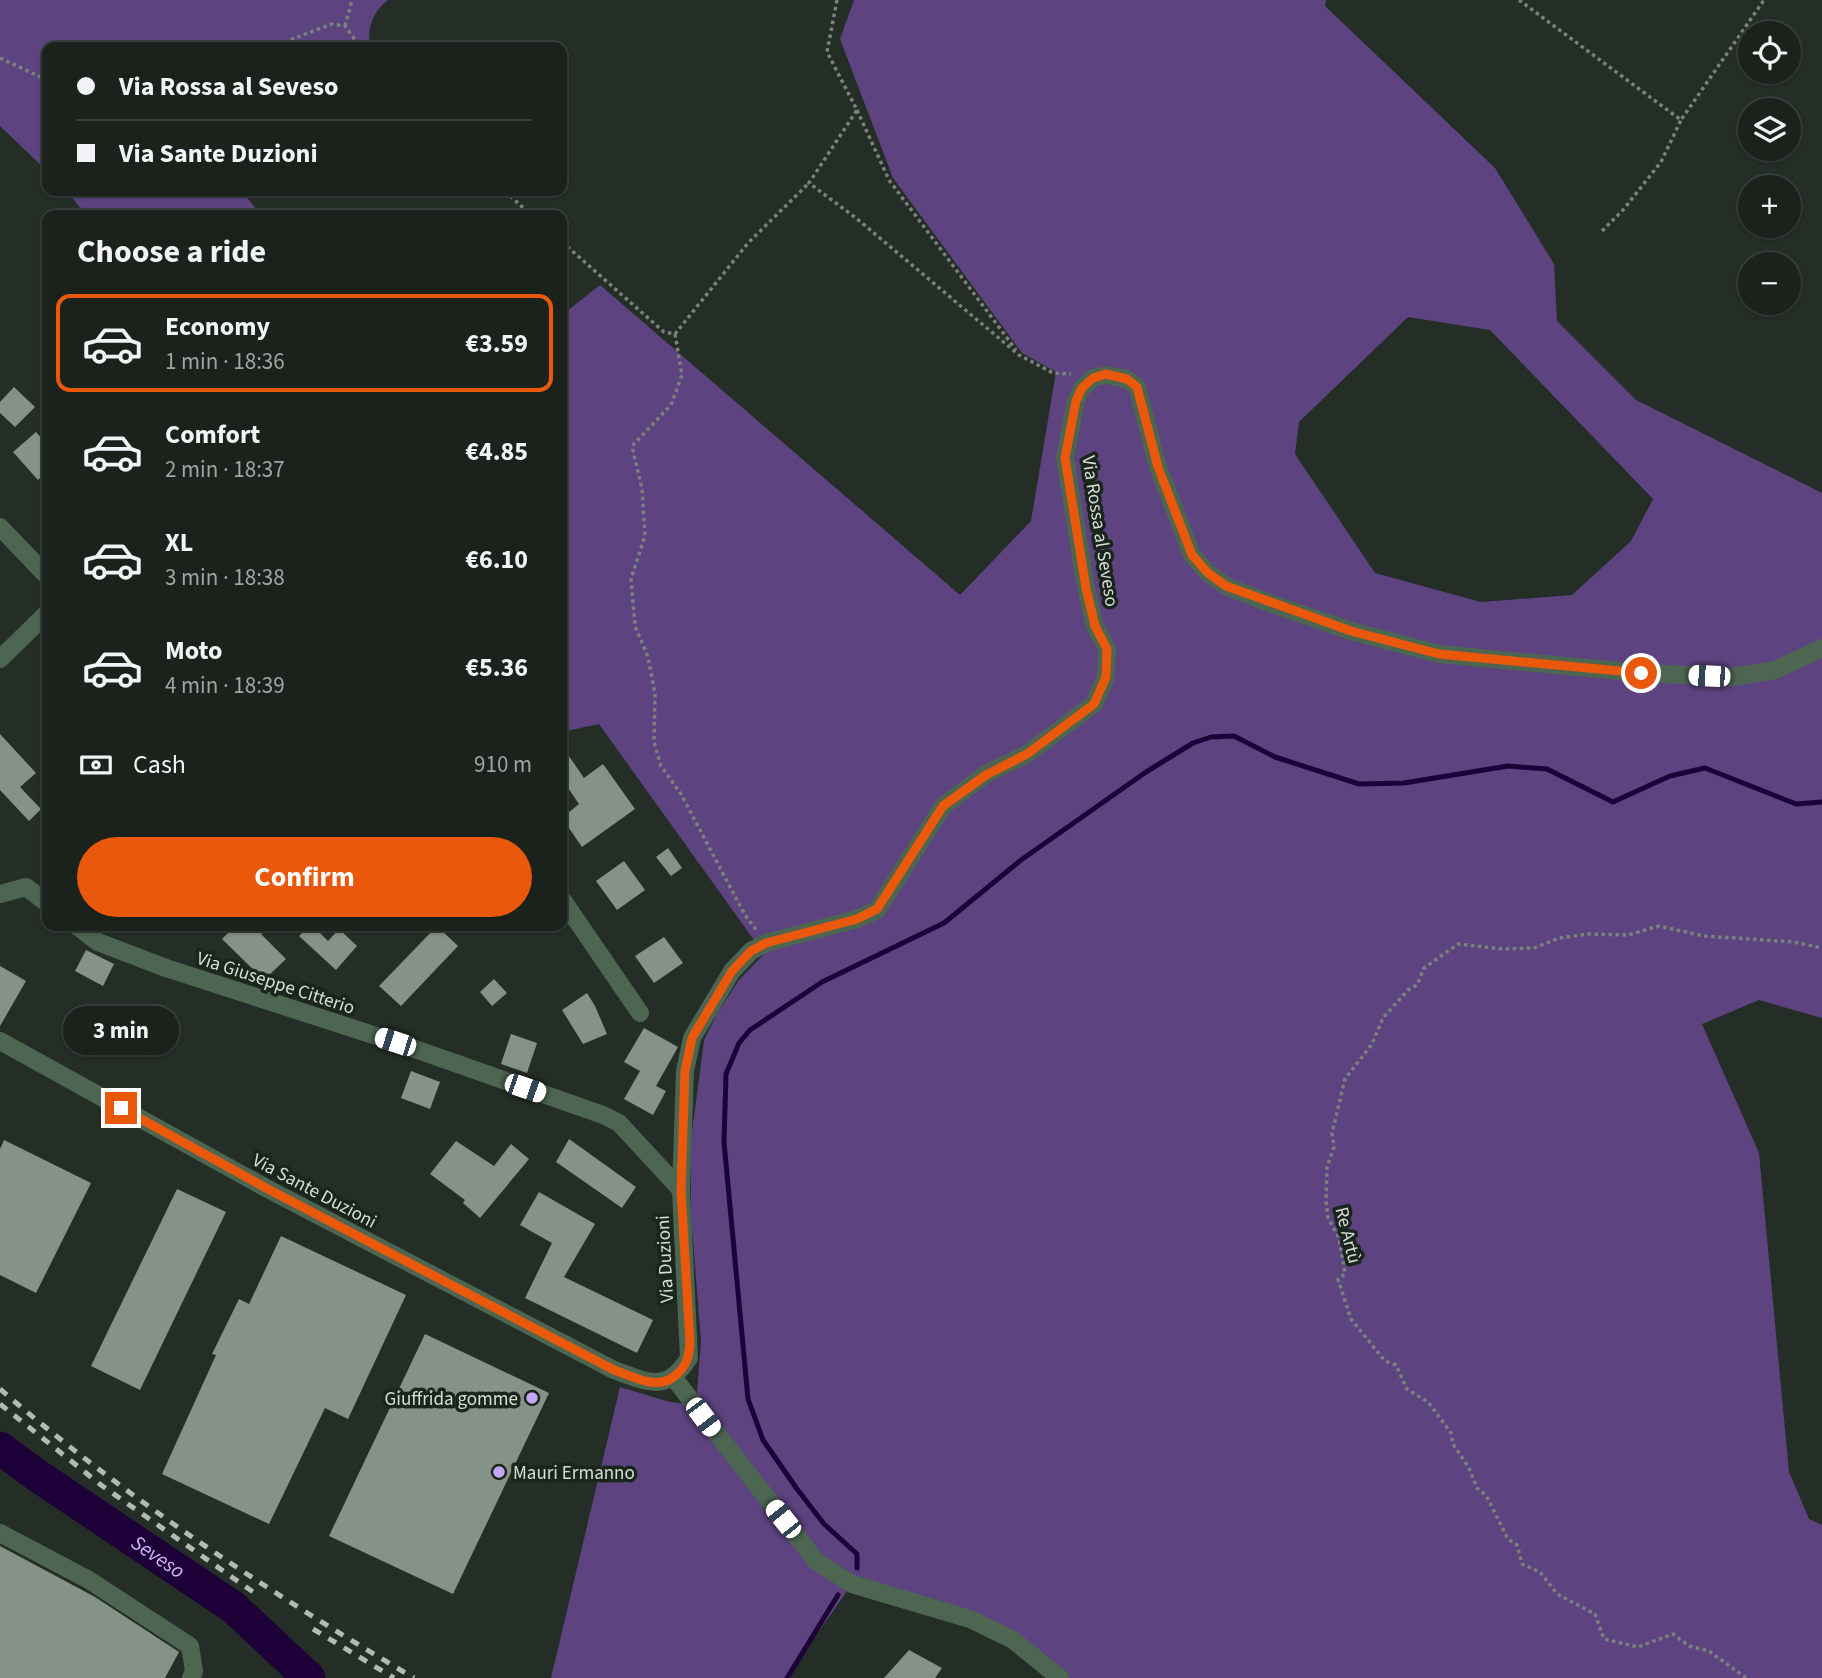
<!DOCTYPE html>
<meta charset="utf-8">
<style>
:root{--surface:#1b221c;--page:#282f29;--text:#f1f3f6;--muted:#a0a4a3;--line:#393f3b;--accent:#ea580c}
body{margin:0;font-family:"Source Sans 3",sans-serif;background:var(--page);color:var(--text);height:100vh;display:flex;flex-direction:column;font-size:26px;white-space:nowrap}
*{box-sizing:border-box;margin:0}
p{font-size:23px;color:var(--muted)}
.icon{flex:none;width:38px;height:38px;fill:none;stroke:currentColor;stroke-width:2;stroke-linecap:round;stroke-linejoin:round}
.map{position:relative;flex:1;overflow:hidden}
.sheet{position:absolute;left:42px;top:210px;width:525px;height:721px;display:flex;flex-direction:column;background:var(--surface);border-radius:14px;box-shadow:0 2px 5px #0004,0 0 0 2px var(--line)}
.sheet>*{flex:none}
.banner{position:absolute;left:42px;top:42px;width:525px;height:154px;border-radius:14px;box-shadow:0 2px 5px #0004,0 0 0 2px var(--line);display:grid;align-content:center;height:154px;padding:0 35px;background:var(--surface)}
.buttons{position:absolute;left:1738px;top:21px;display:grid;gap:14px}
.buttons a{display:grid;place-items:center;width:63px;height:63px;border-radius:50%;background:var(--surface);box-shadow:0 2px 5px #0004,0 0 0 2px var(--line);font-size:35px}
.end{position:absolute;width:32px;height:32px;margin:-16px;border:9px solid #ea580c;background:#fff;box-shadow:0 0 0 4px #fff}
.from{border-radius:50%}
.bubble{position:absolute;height:49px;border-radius:24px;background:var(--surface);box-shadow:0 2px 5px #0004,0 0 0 2px var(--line);font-size:23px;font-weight:700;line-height:49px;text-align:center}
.car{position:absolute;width:21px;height:42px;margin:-21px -10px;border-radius:9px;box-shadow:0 0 5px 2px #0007;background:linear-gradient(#fff 24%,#345 0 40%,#fff 0 76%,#345 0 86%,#fff 0)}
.banner b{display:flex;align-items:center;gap:24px;height:66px;font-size:26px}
.banner b+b{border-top:2px solid var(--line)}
.banner i{width:18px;height:18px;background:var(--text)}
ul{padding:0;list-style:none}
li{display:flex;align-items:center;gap:21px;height:98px;margin:0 14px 10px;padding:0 21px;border:4px solid transparent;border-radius:14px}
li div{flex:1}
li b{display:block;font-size:26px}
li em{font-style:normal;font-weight:700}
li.active{border-color:var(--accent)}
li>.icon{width:63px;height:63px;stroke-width:1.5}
h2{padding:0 35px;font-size:32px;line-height:84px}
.pay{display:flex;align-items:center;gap:18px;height:77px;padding:0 35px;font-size:26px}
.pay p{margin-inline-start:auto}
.action{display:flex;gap:14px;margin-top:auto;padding:14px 35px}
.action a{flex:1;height:80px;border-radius:42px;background:var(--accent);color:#fff;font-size:28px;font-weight:700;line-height:80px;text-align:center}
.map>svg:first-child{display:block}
.forest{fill:#5d4380;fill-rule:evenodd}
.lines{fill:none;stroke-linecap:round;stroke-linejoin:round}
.stream{stroke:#1e0038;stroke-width:5}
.river{stroke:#1e0038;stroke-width:33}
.building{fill:#859287}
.path{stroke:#79827b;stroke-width:3.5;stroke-dasharray:3.5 3.5;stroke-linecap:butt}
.minor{stroke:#4c6651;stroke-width:18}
.rail{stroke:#b2bab4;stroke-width:5;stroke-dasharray:9 9;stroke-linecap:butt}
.route{stroke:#ea580c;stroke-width:9}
.poi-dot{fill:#c4a7f1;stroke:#1a251c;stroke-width:2.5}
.labels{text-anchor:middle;stroke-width:7;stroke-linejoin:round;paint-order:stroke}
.street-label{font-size:19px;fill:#d7ded9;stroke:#1a251c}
.poi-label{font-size:19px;fill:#d7ded9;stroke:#1a251c;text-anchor:end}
.water-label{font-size:21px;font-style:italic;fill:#d2b6fe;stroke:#1a251c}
</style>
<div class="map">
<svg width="1822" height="1678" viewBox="0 0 1822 1678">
<rect width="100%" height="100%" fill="#242e26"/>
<!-- forest -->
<path class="forest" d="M0,0H388C374,10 365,30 371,47H47V171L0,126Z
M854,0H1326L1325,6L1495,168L1554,264L1557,321L1636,400L1822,493V1018L1759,1000L1702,1024L1759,1153L1789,1472L1809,1519L1822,1525V1678H1060L1013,1640L852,1584L786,1678H551L620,1387L670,1402L696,1405L701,1341L691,1216V1140L704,1040L718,1012L739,980L764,954L599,724L562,732V315L600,285L960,595L1031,521L1056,372L1022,353L893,178L840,39ZM1408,317L1490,330L1653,499L1631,541L1572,595L1481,602L1375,573L1295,454L1299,422Z
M67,191H242L261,215H86Z"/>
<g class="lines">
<!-- stream -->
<path class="stream" d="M857,1568V1554L824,1524L797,1489L763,1440L748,1399L724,1142L726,1074L739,1043L750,1030L822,982L944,923L1021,860L1146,772L1193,743L1211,737L1234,736L1275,757L1359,784L1404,783L1508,766L1547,769L1613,802L1670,776L1705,768L1796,804L1822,802
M787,1678L838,1595"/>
<!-- river -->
<path class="river" id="s1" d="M0,1448L35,1474L233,1607L309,1678"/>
</g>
<!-- building -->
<path class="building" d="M14,387L35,407L15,427L0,413V402Z
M36,432L47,444V472L38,480L13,452Z
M0,734L36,773L20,787L41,809L29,821L0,790Z
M562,746L584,778L603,764L635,809L582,847L562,818L579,804L562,779Z
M668,848L682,868L671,876L656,857Z
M624,861L645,890L617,910L596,881Z
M235,926H269L261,934L286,959L264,980L222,939Z
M309,926H313L328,941L339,929L357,946L336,970L299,936Z
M437,926L458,946L401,1006L379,986Z
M664,937L683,963L654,983L635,956Z
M86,950L114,964L103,986L75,971Z
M0,966L26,981L0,1026Z
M494,979L507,993L492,1006L480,992Z
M587,993L595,1006L607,1034L583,1044L562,1010Z
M644,1028L678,1047L656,1086L666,1091L653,1115L624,1099L640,1071L624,1062Z
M511,1034L537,1043L527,1073L501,1064Z
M411,1071L440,1082L430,1109L401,1098Z
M569,1139L636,1187L622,1208L556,1162Z
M4,1140L91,1183L36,1293L0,1275V1149Z
M456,1141L494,1166L511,1144L529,1159L480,1218L463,1203L465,1200L430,1174Z
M177,1189L226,1212L140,1390L91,1366Z
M539,1192L595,1224L564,1277L653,1320L637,1353L525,1298L552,1243L520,1225Z
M281,1236L406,1295L348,1419L325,1408L269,1524L162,1474L216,1355L212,1354L239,1299L249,1304Z
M425,1334L549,1393L453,1594L329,1536Z
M0,1546L95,1597L179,1652L165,1678H0Z
M909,1650L942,1668L935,1678H884Z"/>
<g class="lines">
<!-- path -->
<path class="path" d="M837,0L827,52L857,110L809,183L856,218L1019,355L1053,373L1071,374
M1519,0L1681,120L1764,0
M345,26L352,0
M271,47L332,24L345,26L360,47
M0,58L47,80
M857,110L889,180L1016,350
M505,191L531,215
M1602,231L1623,210L1661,162L1681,120
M562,242L664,332L675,334L748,243L809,183
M675,334L682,375L671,405L632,446L642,489L645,536L631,579L635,626L648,657L655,694L654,742L661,766L681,794L745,915L757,931
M1746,1678L1709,1651L1689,1646L1673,1634L1638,1647L1604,1639L1595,1614L1557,1594L1540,1572L1522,1564L1517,1545L1508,1539L1486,1495L1477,1488L1469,1468L1453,1444L1451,1433L1428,1402L1407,1389L1396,1365L1385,1361L1351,1319L1338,1279L1345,1274L1339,1238L1328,1218L1326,1201L1327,1167L1334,1147L1332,1133L1345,1079L1372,1044L1383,1018L1408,990L1417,985L1424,968L1458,944L1503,949L1534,948L1559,938L1588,934L1628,935L1659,926L1704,936L1794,942L1822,948"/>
<!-- minor -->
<path class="minor" d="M0,527L47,576
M0,659L47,613
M0,894L26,887L47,903
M562,899L640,1013
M77,926L98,942L166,968L395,1042L603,1115L619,1123L681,1190
M0,1041L266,1188L614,1370C648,1382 666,1394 689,1358L681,1190L685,1071L692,1038L732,971L751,951L766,943L857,919L877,910L943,806L986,774L1027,754L1094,704L1106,677L1107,649L1095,626L1086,588L1065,458L1076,401L1082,388L1093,378L1106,375L1127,379L1137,387L1158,467L1192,555L1208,573L1226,586L1269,603L1351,631L1439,654L1641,673L1731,677L1775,670L1822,648
M673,1377L816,1561L852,1584L970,1619L1013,1640L1060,1678
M0,1533L89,1580L190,1646L194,1671L191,1678"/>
<!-- rail -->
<path class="rail" d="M0,1389C128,1500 269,1592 414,1678
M0,1404L101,1485L256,1594
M313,1629L394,1678"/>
</g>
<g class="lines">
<!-- route -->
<path class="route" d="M121,1108L266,1188L614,1370C635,1377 659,1392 677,1374C687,1365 689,1356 690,1343L681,1190L685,1071L692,1038L732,971L751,951L766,943L857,919L877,909L943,806L986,775L1027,754L1094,704L1106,677L1107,649L1095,626L1086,588L1065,458L1076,401L1082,388L1093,378L1106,374L1127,379L1137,387L1158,467L1192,555L1208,573L1226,586L1351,631L1439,654L1641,673"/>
</g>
<!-- markers -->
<g class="poi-dot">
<circle cx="532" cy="1398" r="7"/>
<circle cx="499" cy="1472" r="7"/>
</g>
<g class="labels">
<!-- street labels -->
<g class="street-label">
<text transform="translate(1101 531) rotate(81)" y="7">Via Rossa al Seveso</text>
<text transform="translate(276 982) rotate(18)" y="7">Via Giuseppe Citterio</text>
<text transform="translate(315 1190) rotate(28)" y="7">Via Sante Duzioni</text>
<text transform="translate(1349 1235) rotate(76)" y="7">Re Artù</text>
<text transform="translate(664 1259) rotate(-93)" y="7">Via Duzioni</text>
</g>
<!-- poi labels -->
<g class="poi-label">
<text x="518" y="1405">Giuffrida gomme</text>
<text x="513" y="1479" text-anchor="start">Mauri Ermanno</text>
</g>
<!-- water labels -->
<g class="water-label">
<text dy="7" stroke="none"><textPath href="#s1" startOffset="192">Seveso</textPath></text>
</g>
</g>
</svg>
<div class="buttons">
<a><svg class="icon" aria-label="locate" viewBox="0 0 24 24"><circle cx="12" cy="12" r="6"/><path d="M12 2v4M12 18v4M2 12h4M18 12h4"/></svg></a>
<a><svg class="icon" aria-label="layers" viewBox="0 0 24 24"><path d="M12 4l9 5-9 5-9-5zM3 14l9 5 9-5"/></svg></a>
<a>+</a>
<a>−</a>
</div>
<i class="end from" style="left:1641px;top:673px"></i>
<i class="end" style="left:121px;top:1108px"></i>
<div class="bubble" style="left:63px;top:1006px;width:116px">3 min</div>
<i class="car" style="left:1709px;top:676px;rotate:272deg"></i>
<i class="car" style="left:395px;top:1042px;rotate:288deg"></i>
<i class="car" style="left:525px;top:1088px;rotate:109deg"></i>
<i class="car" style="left:703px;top:1417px;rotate:143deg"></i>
<i class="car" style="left:783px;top:1519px;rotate:321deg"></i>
<div class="banner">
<b><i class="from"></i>Via Rossa al Seveso</b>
<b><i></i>Via Sante Duzioni</b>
</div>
<section class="sheet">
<h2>Choose a ride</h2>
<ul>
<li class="active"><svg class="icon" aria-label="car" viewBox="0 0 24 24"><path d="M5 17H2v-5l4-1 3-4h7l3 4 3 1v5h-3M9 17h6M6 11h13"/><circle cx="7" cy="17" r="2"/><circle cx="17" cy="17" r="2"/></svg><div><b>Economy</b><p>1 min · 18:36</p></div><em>€3.59</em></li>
<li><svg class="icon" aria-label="car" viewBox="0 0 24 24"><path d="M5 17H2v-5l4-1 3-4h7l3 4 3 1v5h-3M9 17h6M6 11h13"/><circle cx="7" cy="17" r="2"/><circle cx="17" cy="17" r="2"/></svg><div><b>Comfort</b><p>2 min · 18:37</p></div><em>€4.85</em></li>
<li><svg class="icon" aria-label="car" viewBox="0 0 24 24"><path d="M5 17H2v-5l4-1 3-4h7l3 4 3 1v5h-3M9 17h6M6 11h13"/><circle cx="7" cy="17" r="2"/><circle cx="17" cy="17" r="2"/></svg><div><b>XL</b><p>3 min · 18:38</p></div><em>€6.10</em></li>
<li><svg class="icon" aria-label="car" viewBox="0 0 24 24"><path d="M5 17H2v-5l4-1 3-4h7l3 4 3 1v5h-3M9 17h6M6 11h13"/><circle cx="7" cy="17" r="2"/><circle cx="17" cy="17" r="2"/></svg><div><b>Moto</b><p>4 min · 18:39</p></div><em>€5.36</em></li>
</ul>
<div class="pay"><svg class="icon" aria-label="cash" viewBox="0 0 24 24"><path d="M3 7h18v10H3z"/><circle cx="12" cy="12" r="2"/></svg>Cash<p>910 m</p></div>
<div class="action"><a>Confirm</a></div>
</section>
</div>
